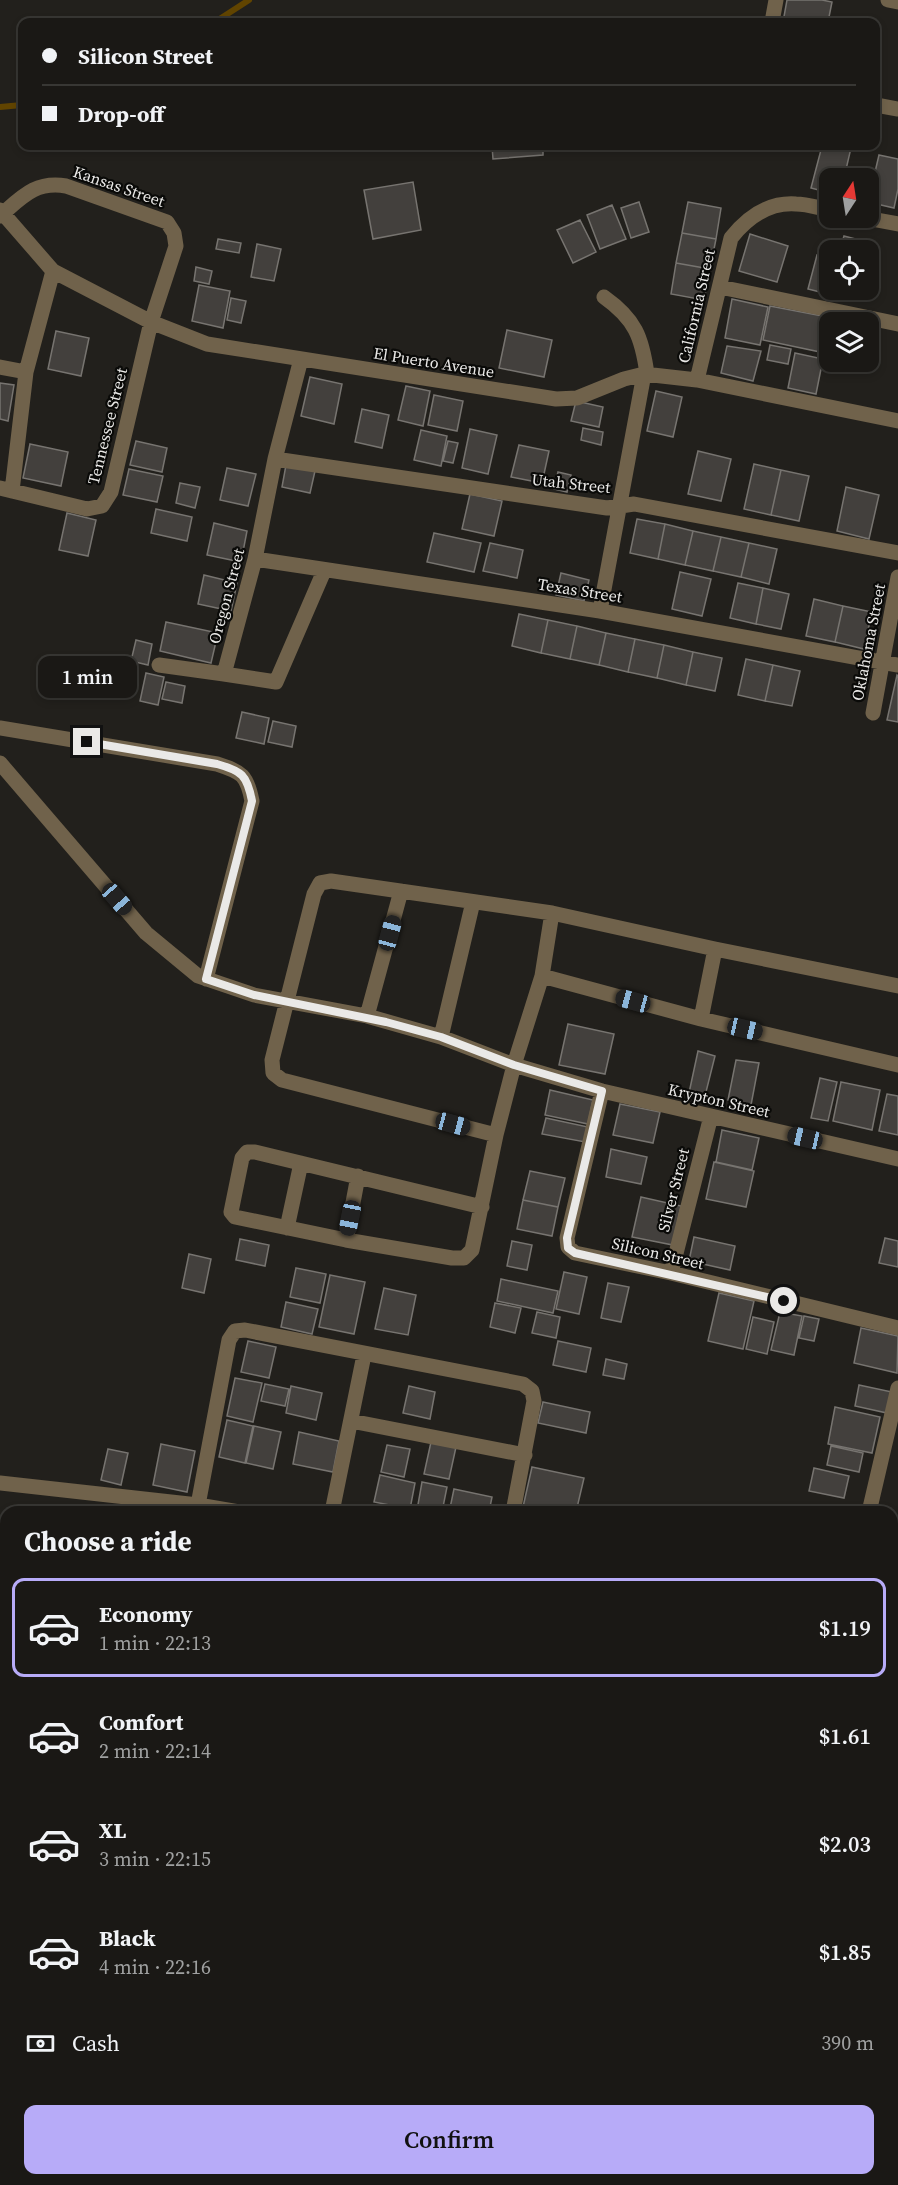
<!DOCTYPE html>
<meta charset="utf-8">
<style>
:root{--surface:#1a1815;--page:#23211e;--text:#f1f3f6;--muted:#9fa0a0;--line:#383734;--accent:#b7abf8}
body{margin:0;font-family:"Source Serif 4",serif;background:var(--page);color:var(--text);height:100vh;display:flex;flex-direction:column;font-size:22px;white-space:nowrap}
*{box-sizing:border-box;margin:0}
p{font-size:20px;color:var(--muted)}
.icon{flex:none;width:33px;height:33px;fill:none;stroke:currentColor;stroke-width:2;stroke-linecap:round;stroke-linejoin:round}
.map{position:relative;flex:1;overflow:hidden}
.side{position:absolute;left:0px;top:1506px;width:898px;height:680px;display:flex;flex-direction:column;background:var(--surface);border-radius:18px 18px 0 0;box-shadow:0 3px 9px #0003,0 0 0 2px var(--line)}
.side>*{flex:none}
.banner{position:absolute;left:18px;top:18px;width:862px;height:132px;border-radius:12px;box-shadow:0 3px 9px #0003,0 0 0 2px var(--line);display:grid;align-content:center;height:132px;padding:0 24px;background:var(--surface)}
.needle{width:39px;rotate:12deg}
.fabs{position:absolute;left:819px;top:168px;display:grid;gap:12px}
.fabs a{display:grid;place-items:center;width:60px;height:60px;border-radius:12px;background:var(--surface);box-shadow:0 3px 9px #0003,0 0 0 2px var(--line);font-size:30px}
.end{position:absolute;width:27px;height:27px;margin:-14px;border:8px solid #eae9e7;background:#111;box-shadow:0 0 0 3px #111}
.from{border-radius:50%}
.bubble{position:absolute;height:42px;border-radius:12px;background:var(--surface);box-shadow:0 3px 9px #0003,0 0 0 2px var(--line);font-size:20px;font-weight:600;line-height:42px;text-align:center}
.car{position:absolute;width:18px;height:36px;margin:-18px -9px;border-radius:8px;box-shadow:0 0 4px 2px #0007;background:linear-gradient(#222 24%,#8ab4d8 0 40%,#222 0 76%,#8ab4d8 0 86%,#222 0)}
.banner b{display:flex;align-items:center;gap:21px;height:57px;font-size:22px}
.banner b+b{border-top:2px solid var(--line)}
.banner i{width:15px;height:15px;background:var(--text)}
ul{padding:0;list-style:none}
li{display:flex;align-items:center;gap:18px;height:99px;margin:0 12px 9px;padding:0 12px;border:3px solid transparent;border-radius:12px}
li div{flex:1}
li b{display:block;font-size:22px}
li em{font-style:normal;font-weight:600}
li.current{border-color:var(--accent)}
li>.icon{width:54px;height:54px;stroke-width:1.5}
h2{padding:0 24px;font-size:27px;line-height:72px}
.pay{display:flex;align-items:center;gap:15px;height:66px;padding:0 24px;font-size:22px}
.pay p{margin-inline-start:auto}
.button{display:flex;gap:12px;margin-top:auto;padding:12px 24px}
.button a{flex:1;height:69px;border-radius:12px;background:var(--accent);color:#111;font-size:24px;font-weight:600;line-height:69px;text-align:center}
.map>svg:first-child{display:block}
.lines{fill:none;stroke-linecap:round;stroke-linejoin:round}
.stream{stroke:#614400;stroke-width:6}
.building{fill:#43403d;stroke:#777470;stroke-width:1.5}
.minor{stroke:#70624b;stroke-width:15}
.route{stroke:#eae9e7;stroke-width:8}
.labels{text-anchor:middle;stroke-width:4.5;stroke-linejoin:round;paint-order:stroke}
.street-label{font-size:16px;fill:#eae9e7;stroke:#0a0a08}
</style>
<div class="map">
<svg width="898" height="2185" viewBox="0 0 898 2185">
<rect width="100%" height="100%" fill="#22201c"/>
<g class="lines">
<!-- stream -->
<path class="stream" d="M215,22L249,0
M0,107L22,105"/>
</g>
<!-- building -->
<path class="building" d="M787,0H822L832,2L828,22H783Z
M492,146H543V155L493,159Z
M822,146L851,148L844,178H830V193L811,188Z
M879,155L898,159V189L894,208L868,202Z
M413,182L421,230L373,239L364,190Z
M639,202L649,232L631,238L621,208Z
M688,202L721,208L716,239L682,233Z
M612,205L626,239L600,249L587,215Z
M580,220L596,252L573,263L557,230Z
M682,233L716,239L710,269L676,263Z
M750,234L788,246L777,282L739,271Z
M844,236L871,243L868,253V250H840Z
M218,239L241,243L239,253L216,249Z
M257,244L281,249L274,281L251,277Z
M817,255L830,259V290H843L840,297L808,289Z
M676,263L710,269L704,300L671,294Z
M196,267L212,271L209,284L194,281Z
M199,285L230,291L223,328L192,321Z
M231,298L246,301L241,323L227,320Z
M732,299L768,307L760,345L725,338Z
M770,306L833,318L832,322H830L825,353L763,340Z
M507,330L552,340L544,377L499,368Z
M56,331L89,338L81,376L48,369Z
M770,345L791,349L788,364L767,360Z
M727,346L761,351L753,381L721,373Z
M795,353L823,359L816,394L788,388Z
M310,377L342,384L334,424L301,416Z
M0,383L14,385L8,421L0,419Z
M406,386L430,391L423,426L398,420Z
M656,391L682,397L673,437L647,431Z
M434,395L463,401L457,431L428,425Z
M576,401L603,407L599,427L571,421Z
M362,409L389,415L382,448L355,442Z
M583,428L603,432L601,445L581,440Z
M470,429L497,435L488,474L462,468Z
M421,430L447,436L441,466L414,460Z
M136,441L167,448L162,472L130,465Z
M448,441L458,443L453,463L443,461Z
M30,444L68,452L61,486L23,478Z
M519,445L549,451L542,483L511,477Z
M698,451L731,459L721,501L688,494Z
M754,464L781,470L771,515L744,509Z
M286,465L315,471L310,493L282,487Z
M227,468L256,474L248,506L220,500Z
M129,469L163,476L157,502L123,495Z
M781,470L809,476L799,521L771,515Z
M558,472L571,475L567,492L554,489Z
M180,483L200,487L195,508L176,503Z
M846,487L879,495L869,539L837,531Z
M470,494L502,501L494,536L462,529Z
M156,509L192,517L187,541L151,533Z
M67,513L96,520L88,556L59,550Z
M637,519L665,524L658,559L630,553Z
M214,523L247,531L241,562L207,555Z
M665,524L693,531L685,565L658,559Z
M693,531L721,537L713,571L685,565Z
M434,533L481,543L474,572L427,562Z
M721,537L749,543L741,577L713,571Z
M490,543L523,550L517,578L483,571Z
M749,543L777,549L769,584L741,577Z
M680,572L711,579L702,616L672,609Z
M561,573L589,580L584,601L556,595Z
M204,575L237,583L231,611L198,604Z
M738,583L763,588L756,624L730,618Z
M763,588L789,594L781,629L756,624Z
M814,599L843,606L835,642L806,636Z
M843,606L872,612L864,649L835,642Z
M519,614L548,620L541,653L512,646Z
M548,620L577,626L570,659L541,653Z
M166,622L218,633L211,663L160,651Z
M577,626L606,633L599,665L570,659Z
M606,633L635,639L628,672L599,665Z
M635,639L664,645L657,678L628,672Z
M136,640L152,644L148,665L131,661Z
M664,645L693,652L686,685L657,678Z
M693,652L722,658L715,691L686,685Z
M746,659L773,665L765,701L738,695Z
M773,665L800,671L792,706L765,701Z
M146,673L164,677L158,705L140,701Z
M897,675L898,676V722L887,720Z
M166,682L185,686L182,703L162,699Z
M242,712L269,718L264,744L236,738Z
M273,721L296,726L292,747L268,742Z
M568,1024L614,1034L605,1074L559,1065Z
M698,1051L715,1056L705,1096L689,1093Z
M736,1060L759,1063L751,1105L728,1100Z
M820,1078L837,1082L828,1121L811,1118Z
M841,1082L880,1090L872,1130L833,1121Z
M550,1090L593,1100L588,1124L545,1115Z
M887,1094L898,1096V1135L879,1131Z
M620,1104L660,1112L653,1143L613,1135Z
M546,1118L588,1127L585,1142L542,1134Z
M722,1130L759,1138L752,1170L716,1162Z
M611,1149L647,1157L641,1184L606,1177Z
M714,1162L754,1171L746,1207L706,1199Z
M530,1171L565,1178L558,1207L523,1200Z
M641,1197L681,1206L673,1245L632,1237Z
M523,1200L558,1207L552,1236L517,1229Z
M694,1237L735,1246L730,1270L689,1261Z
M885,1238L898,1241V1267L879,1263Z
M240,1239L269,1245L265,1266L236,1260Z
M512,1241L532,1245L527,1270L507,1266Z
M189,1254L211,1259L204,1293L182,1288Z
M296,1268L326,1274L320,1303L290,1297Z
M564,1272L587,1277L579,1314L556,1309Z
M330,1275L365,1282L354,1334L319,1327Z
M501,1279L558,1291L553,1313L497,1301Z
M608,1283L629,1287L621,1322L601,1318Z
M384,1288L416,1295L408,1335L375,1329Z
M719,1293L754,1301L743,1349L708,1341Z
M286,1302L318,1309L312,1334L281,1327Z
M495,1303L521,1308L515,1333L490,1327Z
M537,1312L560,1317L556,1338L532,1333Z
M780,1312L802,1316L794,1355L771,1350Z
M804,1316L819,1319L814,1341L799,1338Z
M753,1317L774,1322L767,1354L746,1349Z
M861,1328L898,1336L897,1373L854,1363Z
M248,1341L276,1347L269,1378L241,1372Z
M558,1341L591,1348L586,1372L553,1365Z
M606,1359L627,1364L624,1379L603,1375Z
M235,1378L262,1383L253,1422L227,1416Z
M265,1384L289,1389L285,1406L261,1401Z
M859,1385L892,1392L887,1413L855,1406Z
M291,1386L322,1393L316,1420L286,1413Z
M409,1386L435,1392L430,1419L403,1413Z
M543,1402L590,1412L586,1433L538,1423Z
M835,1407L880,1417L872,1453L828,1444Z
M227,1420L253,1426L245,1463L219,1457Z
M254,1426L281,1432L273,1469L246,1463Z
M299,1432L339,1441L333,1472L293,1464Z
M431,1442L456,1447L449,1479L424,1474Z
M161,1444L195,1451L187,1492L153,1485Z
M387,1445L410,1449L404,1477L381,1472Z
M831,1446L863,1453L859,1472L827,1465Z
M108,1449L128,1453L121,1485L101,1480Z
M532,1467L584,1478L576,1512H545L523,1507Z
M814,1468L849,1476L844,1498L809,1491Z
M380,1475L415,1483L410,1509L374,1502Z
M422,1482L447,1487L442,1512L417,1510Z
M454,1489L492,1497L489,1512H466L450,1508Z
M892,1548L898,1549V1571L892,1569Z
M892,1574L898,1575V1593L892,1592Z
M897,1895L898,1940L892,1943V1898Z
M898,2005V2046L892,2037V2008Z
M21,2180H122V2185H20Z
M145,2180H236V2185H145Z
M499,2180H518L522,2185H491Z
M523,2180H550L543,2185H527Z
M683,2180H726L729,2184L687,2185Z
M748,2180H806L810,2185H749L751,2183Z"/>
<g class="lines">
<!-- minor -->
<path class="minor" d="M888,0L898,2
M772,22L776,0
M876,105L898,109
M0,210L53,271L151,322L207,344L556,399L577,398L624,379L644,374L697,380L898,421
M0,216C22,197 35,181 66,186L167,222L174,233L176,246L151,322L111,492L102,506L87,509L0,488
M866,218L898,224
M720,287L898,324
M604,297C635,319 642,337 647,374
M301,359L275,459L255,559L224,674L276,682L324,571
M0,367L26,372
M697,380L731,238C747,218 769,202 796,204C807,204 819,208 830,210
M275,459L607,508L634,504L898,553
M12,491L26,372L53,271
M255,559L600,611L898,665
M600,611L644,374
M159,665L224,674
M873,713L898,577
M0,728L217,764C242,772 247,775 252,801L206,979
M0,763L146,933L198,976L254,995L367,1016L441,1037L514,1065L602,1091L898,1159
M542,976L701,1019L898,1065
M367,1016L401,891
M701,1019L715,949
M441,1037L473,902
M602,1091L567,1238L568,1247L575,1253L671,1273L898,1328
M496,1135L282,1080L273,1073L272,1060L314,894L320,883L331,881L552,913L715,949L898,986
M482,1207L255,1152H247L242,1158L231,1212L235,1217L346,1240L452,1258H464L472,1250L496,1135L514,1065L542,976L552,913
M287,1228L301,1163
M346,1240L358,1176
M671,1273L711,1116
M351,1421L525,1455
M0,1483L198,1505L239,1512
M198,1505L229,1340L235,1331L245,1330L523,1384L532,1391L534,1401L513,1512
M332,1512L364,1355
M869,1512L898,1388
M892,1657L898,1658
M892,1887L898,1883
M0,2034L6,2035
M892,2170L898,2166
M254,2185L255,2180
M387,2185L388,2180
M478,2185L486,2180
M871,2185L879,2180"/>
</g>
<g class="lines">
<!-- route -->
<path class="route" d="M87,742L217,764C242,771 247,775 252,801L206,979L254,995L386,1022L441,1037L514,1065L602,1091L567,1238L568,1248L575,1253L784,1301"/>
</g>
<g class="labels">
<!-- street labels -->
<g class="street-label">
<text transform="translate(119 186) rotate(19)" y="6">Kansas Street</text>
<text transform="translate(696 306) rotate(-77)" y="6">California Street</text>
<text transform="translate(434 362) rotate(9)" y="6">El Puerto Avenue</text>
<text transform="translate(107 426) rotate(-76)" y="6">Tennessee Street</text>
<text transform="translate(571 483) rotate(6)" y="6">Utah Street</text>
<text transform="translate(580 590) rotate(9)" y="6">Texas Street</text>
<text transform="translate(226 596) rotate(-75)" y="6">Oregon Street</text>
<text transform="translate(868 642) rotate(-79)" y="6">Oklahoma Street</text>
<text transform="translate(719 1100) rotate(13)" y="6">Krypton Street</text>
<text transform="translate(673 1190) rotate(-76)" y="6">Silver Street</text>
<text transform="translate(658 1253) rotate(13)" y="6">Silicon Street</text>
</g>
</g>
</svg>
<div class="fabs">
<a><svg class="needle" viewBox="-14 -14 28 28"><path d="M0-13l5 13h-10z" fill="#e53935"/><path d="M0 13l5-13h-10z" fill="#9fa0a0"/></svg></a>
<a><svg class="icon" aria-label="locate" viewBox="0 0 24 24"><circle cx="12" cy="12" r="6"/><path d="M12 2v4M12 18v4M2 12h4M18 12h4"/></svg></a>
<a><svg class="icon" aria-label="layers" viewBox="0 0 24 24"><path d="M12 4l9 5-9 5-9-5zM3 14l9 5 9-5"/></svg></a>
</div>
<i class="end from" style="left:784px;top:1301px"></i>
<i class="end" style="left:87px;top:742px"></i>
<div class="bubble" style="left:38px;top:656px;width:99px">1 min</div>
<i class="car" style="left:117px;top:899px;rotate:139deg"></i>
<i class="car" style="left:390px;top:933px;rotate:15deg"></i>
<i class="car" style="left:633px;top:1001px;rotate:285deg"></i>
<i class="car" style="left:745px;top:1029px;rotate:103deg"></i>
<i class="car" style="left:453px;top:1124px;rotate:105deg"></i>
<i class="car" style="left:805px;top:1138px;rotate:283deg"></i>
<i class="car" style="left:350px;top:1218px;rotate:191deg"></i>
<div class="banner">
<b><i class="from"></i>Silicon Street</b>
<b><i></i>Drop-off</b>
</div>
<section class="side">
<h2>Choose a ride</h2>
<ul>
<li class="current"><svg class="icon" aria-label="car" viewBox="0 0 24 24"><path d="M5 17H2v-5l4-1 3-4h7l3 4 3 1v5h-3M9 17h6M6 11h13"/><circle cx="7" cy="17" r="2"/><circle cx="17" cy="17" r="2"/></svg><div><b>Economy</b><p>1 min · 22:13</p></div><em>$1.19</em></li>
<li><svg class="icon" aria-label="car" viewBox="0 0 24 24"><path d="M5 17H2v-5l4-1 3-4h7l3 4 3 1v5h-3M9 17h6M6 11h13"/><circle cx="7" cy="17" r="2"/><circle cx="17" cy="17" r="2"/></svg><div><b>Comfort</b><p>2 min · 22:14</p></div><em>$1.61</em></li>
<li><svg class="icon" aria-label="car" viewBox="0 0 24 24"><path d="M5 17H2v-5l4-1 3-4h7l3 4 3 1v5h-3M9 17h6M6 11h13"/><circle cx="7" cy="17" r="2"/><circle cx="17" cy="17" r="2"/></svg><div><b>XL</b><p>3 min · 22:15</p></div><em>$2.03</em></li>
<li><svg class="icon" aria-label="car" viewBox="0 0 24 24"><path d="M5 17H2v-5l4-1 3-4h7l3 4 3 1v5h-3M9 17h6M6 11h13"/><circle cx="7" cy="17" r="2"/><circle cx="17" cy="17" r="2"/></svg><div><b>Black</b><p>4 min · 22:16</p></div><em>$1.85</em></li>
</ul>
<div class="pay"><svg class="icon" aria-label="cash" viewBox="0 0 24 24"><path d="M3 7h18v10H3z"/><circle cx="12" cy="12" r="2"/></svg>Cash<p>390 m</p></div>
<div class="button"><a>Confirm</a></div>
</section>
</div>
